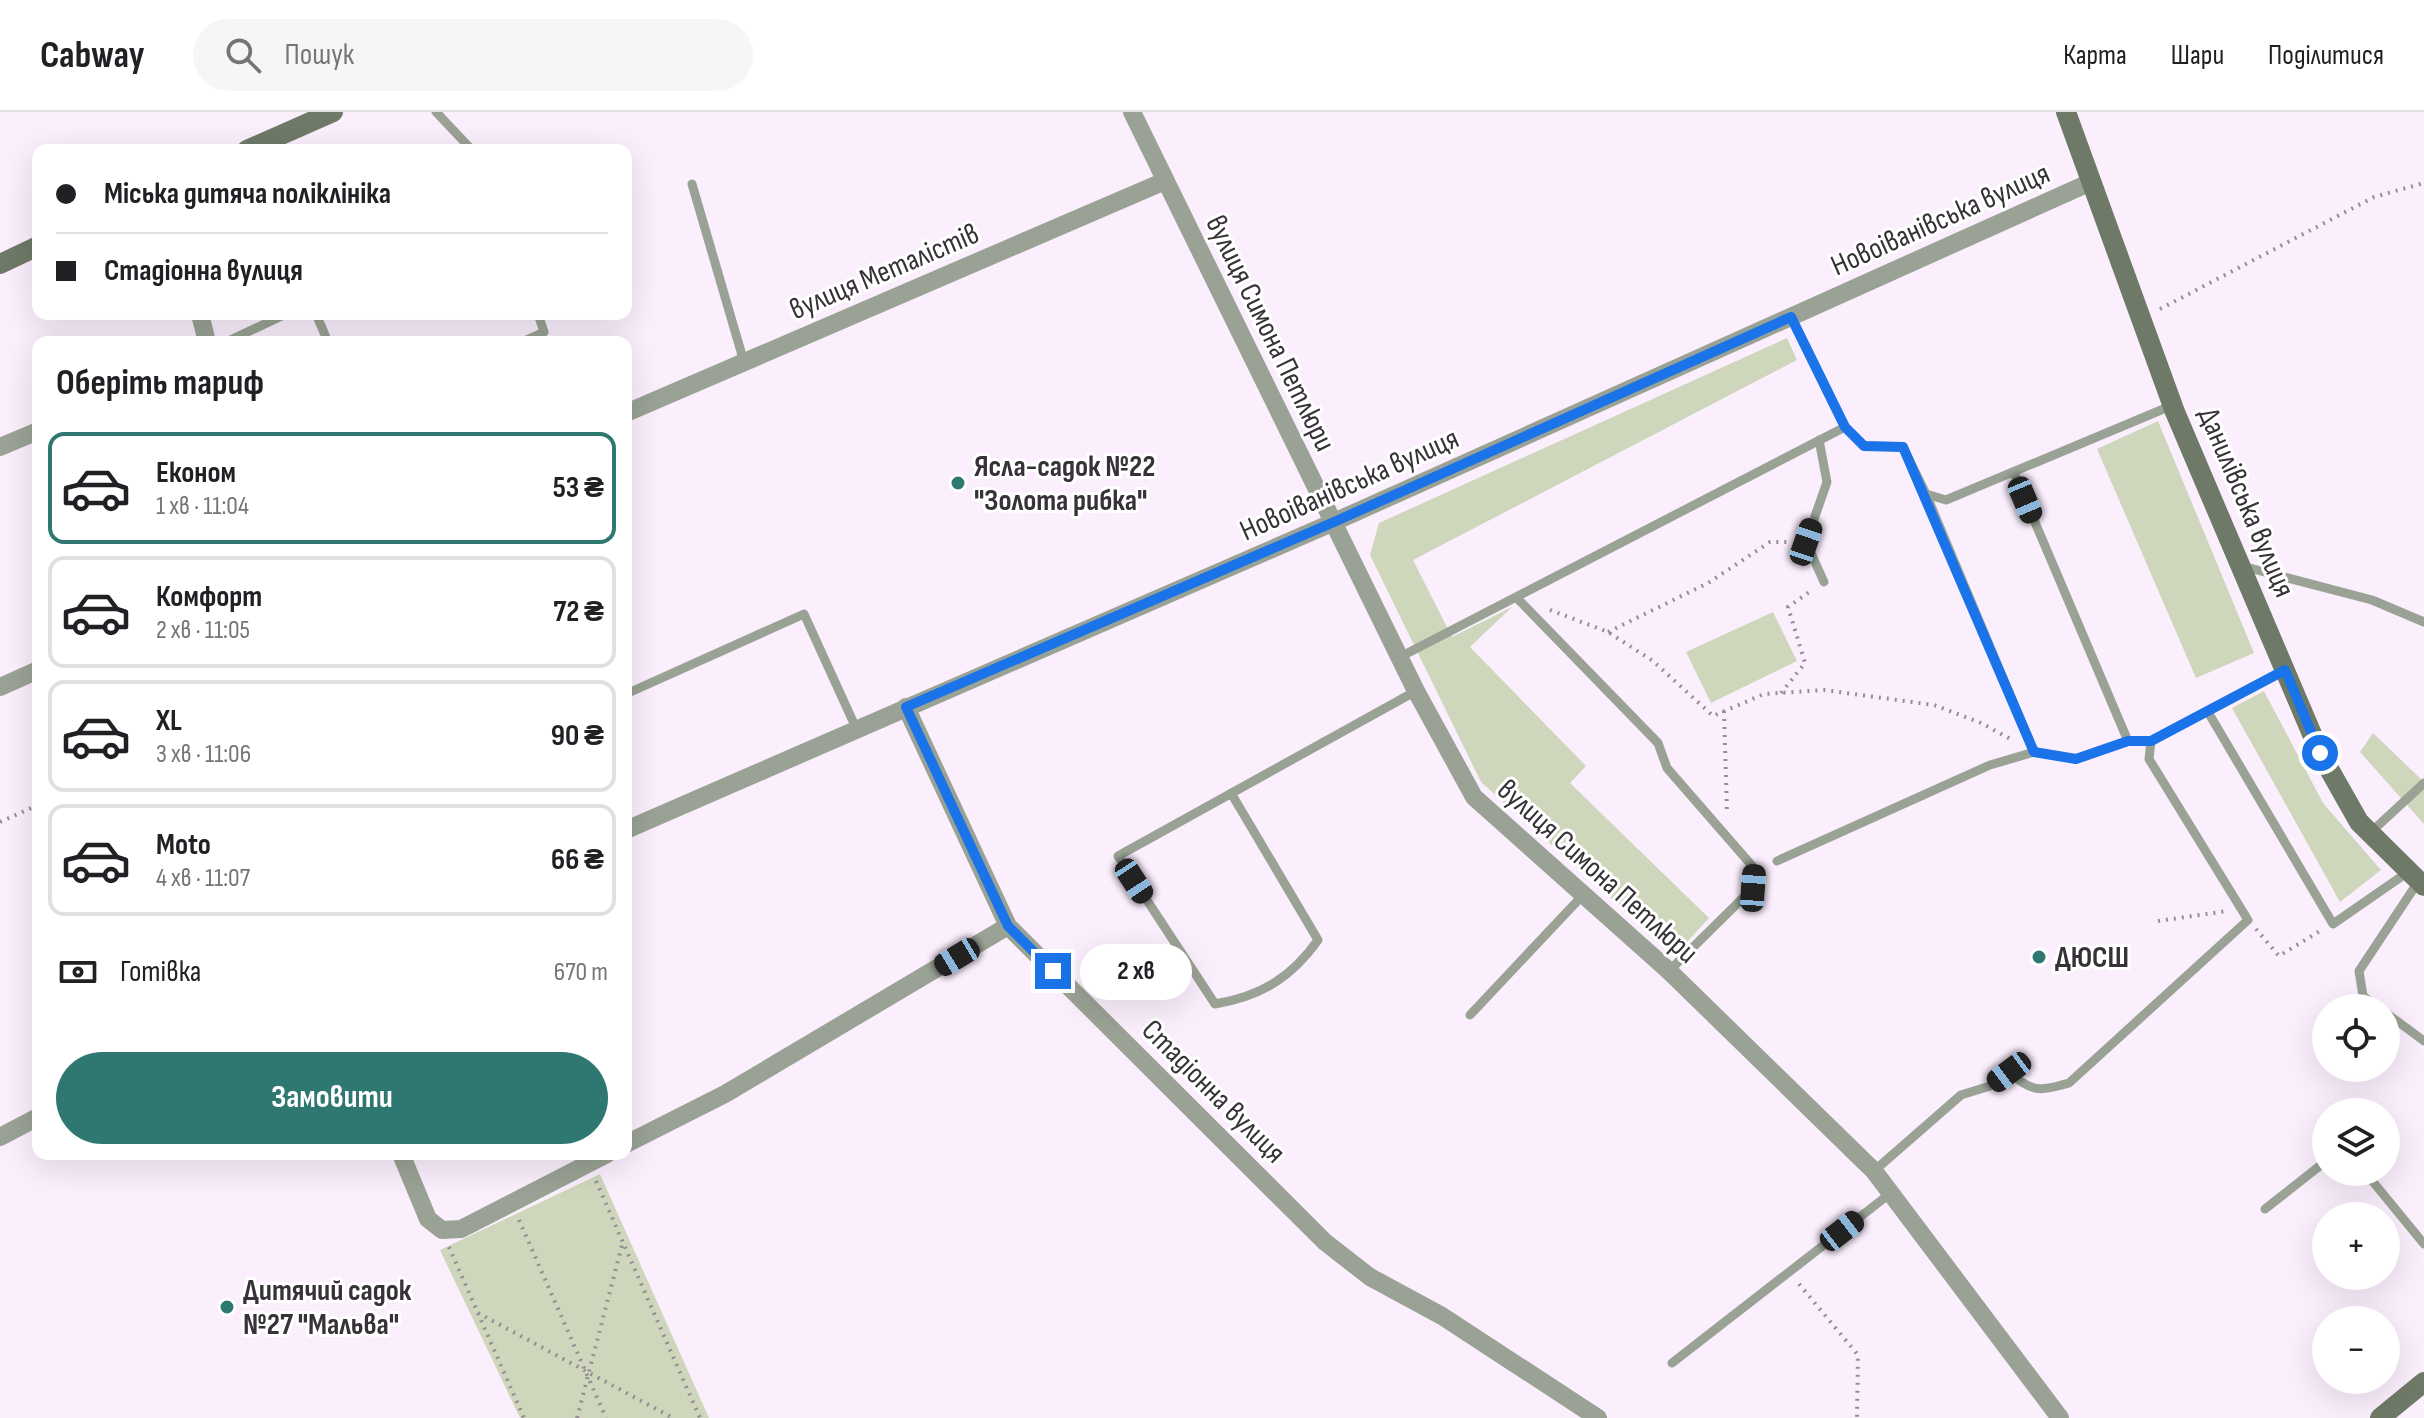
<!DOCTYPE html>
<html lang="uk">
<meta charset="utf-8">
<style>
:root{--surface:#fff;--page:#f6f6f6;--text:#202124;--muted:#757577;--line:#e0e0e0;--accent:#2f7872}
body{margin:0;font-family:"Sofia Sans Condensed",sans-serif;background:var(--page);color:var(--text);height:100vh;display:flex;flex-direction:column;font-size:30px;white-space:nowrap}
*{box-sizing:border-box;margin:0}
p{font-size:26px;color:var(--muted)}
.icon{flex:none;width:44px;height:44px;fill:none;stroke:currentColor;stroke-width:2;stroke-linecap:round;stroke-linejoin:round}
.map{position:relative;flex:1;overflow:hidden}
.details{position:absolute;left:32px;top:224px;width:600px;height:824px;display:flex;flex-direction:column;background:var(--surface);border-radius:16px;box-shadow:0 8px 32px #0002}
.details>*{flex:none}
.guide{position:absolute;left:32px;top:32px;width:600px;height:176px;border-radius:16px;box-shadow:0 8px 32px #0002;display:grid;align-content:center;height:176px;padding:0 24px;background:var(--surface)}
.controls{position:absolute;left:2312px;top:882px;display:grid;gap:16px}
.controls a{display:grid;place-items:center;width:88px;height:88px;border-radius:50%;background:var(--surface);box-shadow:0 8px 32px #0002;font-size:40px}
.end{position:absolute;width:36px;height:36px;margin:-18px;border:10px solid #1a73e8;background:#fff;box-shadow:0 0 0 4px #fff}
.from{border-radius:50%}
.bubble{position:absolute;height:56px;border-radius:28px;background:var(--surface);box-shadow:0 8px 32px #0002;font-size:26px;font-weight:700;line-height:56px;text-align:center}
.car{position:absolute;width:24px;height:48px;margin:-24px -12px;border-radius:10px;box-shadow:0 0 6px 2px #0007;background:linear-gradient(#222 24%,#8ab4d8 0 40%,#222 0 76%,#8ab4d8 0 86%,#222 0)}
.guide b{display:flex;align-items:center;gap:28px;height:76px;font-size:30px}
.guide b+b{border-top:2px solid var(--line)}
.guide i{width:20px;height:20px;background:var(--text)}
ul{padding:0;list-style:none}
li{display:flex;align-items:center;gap:24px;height:112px;margin:0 16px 12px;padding:0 8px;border:4px solid var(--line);border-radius:16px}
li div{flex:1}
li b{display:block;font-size:30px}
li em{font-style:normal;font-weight:700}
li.selected{border-color:var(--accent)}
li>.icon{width:72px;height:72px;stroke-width:1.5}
h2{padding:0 24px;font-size:36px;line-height:96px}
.pay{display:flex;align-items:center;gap:20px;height:88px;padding:0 24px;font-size:30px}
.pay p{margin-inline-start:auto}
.primary-button{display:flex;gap:16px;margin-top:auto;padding:16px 24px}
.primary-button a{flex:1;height:92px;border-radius:48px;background:var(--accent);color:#fff;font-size:32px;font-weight:700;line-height:92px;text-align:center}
header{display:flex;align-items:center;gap:48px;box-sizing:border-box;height:112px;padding:0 40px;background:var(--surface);border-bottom:2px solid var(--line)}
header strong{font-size:38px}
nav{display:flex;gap:44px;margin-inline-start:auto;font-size:28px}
.search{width:560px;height:72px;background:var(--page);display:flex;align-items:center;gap:20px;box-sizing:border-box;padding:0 28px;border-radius:44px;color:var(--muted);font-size:30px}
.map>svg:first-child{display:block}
.green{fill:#ced7bb}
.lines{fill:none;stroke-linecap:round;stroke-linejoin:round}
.path{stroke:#958c96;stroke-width:4;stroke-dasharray:2 6;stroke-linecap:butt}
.lane{stroke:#99a294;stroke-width:9}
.street{stroke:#99a294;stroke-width:18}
.secondary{stroke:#6e7a67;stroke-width:20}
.route{stroke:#1a73e8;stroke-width:10}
.poi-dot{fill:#2f7872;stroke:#fff;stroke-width:3}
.labels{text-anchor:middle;stroke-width:6;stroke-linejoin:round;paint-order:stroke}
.street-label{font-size:30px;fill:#373238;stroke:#fff}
.poi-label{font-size:30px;font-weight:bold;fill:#373238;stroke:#fff;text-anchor:start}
</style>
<header>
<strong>Cabway</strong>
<div class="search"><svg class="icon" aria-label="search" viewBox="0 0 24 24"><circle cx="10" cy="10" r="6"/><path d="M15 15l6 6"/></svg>Пошук</div>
<nav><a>Карта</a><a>Шари</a><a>Поділитися</a></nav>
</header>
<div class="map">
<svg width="2424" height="1306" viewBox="0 0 2424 1306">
<rect width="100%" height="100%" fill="#fbeffd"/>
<!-- green -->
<path class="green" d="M1787,226L1797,248L1413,448L1452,525L1512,495L1470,535L1586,654L1570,671L1709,806L1675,843L1481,670L1370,443L1379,411Z
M2158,309L2254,541L2196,566L2097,337Z
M1773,500L1797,549L1711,591L1686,540Z
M2264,579L2323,691L2381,758L2340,790L2232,596Z
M2373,621L2424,670V712L2360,640Z
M600,1062L709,1306H520L440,1138Z"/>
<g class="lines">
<!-- path -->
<path class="path" d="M2160,197L2374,85L2424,71
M1550,498L1608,520L1653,549L1713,604L1764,582L1824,578L1934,593L1981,611L2014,629
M1608,520L1708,471L1770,430H1791
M1781,581L1805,551L1788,495L1812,478
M1724,599L1727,700
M0,710L38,693
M2158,809L2227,799
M2256,817L2279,844L2320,819
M596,1069L700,1306
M519,1108L606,1306
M449,1135L524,1306
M1799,1172L1858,1243L1857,1306
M478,1201L673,1306
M577,1306L622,1133"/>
<!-- lane -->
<path class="lane" d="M436,0L472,38
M692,72L744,250
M316,202L328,230
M1791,205L1845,315L1864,334L1903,335L1926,382L1946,388L2173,293
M226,230L286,202
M522,230L544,220L538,202
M1819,328L1827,370L1806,430L1824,470
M2014,361L2128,629
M1926,382L2034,640L2076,647L2128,629H2151L2285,558
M2242,454L2372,488L2424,510
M1516,485L1658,631L1667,656L1754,756L1753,776L1669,859
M1400,545L1845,315
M626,582L804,502L856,616
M2208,600L2333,812L2408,760
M1231,681L1318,828C1291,866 1261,884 1215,892L1118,744L1416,579
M2370,721L2424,671
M1777,749L1990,653L2034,640
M2379,896L2363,884L2359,859L2418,770
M2386,901L2424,929
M1470,903L1583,783
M1874,1059L1961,983L1990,974L2009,960C2032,981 2040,979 2069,971L2248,808L2149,647L2151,629
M2365,1060L2424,1132
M2265,1097L2326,1049
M1672,1251L1892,1080"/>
<!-- street -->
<path class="street" d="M1132,0L1416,579L1474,685L1669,859L1874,1059L2060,1306
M200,202L207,230
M626,301L1165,69
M0,335L38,319
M0,575L38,558
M906,595L1008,814
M626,718L1334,410L2091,70
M0,1025L38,1005
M626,1032L725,982L1008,814L1325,1130L1370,1165L1442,1204L1598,1306
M401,1042L428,1107L442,1118L461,1117L607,1042"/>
<!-- secondary -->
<path class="secondary" d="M2066,0L2175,300L2320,641L2359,710L2424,774
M247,38L333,0
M0,152L38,134
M2380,1306L2424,1270"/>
</g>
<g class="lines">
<!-- route -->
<path class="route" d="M1053,859L1008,814L906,595L1334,410L1791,205L1845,315L1864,334L1903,335L2034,640L2076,647L2128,629H2151L2285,558L2320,641"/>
</g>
<!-- markers -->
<g class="poi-dot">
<circle cx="958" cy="371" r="8"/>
<circle cx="2039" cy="845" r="8"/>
<circle cx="227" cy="1195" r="8"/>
</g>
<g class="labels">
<!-- street labels -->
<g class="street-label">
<text transform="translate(1940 107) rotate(-24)" y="10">Новоіванівська вулиця</text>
<text transform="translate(884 159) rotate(-23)" y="10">вулиця Металістів</text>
<text transform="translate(1271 221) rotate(64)" y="10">вулиця Симона Петлюри</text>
<text transform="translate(1349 372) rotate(-24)" y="10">Новоіванівська вулиця</text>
<text transform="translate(2247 390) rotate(67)" y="10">Данилівська вулиця</text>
<text transform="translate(1598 759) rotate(42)" y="10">вулиця Симона Петлюри</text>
<text transform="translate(1214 979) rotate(45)" y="10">Стадіонна вулиця</text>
</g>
<!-- poi labels -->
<g class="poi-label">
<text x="974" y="364">Ясла-садок №22<tspan x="974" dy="34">"Золота рибка"</tspan></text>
<text x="2055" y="855">ДЮСШ</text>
<text x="243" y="1188">Дитячий садок<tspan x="243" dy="34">№27 "Мальва"</tspan></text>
</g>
</g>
</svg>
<div class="controls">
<a><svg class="icon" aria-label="locate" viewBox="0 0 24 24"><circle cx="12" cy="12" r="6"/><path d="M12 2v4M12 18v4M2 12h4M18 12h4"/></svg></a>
<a><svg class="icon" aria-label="layers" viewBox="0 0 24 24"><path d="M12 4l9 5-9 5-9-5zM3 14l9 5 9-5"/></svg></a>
<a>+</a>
<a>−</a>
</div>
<i class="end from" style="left:2320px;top:641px"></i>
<i class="end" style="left:1053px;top:859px"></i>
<div class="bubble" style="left:1080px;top:832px;width:112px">2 хв</div>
<i class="car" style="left:2025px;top:388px;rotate:157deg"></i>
<i class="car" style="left:1806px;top:430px;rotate:19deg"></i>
<i class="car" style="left:1134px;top:769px;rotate:147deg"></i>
<i class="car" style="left:1753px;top:776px;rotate:4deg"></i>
<i class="car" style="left:957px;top:845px;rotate:239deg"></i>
<i class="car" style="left:2009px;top:960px;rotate:233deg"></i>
<i class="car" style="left:1842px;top:1119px;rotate:52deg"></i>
<div class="guide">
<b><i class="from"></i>Міська дитяча поліклініка</b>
<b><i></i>Стадіонна вулиця</b>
</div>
<section class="details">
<h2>Оберіть тариф</h2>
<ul>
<li class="selected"><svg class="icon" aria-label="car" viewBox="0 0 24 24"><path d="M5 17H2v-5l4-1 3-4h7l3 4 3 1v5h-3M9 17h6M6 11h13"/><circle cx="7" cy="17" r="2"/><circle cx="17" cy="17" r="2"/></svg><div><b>Економ</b><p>1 хв · 11:04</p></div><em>53 ₴</em></li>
<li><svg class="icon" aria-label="car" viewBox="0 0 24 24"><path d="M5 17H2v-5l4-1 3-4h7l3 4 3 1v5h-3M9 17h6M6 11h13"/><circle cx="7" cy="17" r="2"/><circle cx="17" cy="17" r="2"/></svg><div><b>Комфорт</b><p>2 хв · 11:05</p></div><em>72 ₴</em></li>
<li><svg class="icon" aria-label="car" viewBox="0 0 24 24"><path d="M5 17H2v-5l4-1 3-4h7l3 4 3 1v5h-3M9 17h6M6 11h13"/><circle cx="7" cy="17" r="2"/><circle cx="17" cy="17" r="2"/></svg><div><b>XL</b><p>3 хв · 11:06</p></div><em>90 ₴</em></li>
<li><svg class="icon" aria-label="car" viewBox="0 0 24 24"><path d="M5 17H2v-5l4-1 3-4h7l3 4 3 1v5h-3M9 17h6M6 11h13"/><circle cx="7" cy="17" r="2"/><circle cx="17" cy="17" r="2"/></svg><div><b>Moto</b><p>4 хв · 11:07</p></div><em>66 ₴</em></li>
</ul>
<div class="pay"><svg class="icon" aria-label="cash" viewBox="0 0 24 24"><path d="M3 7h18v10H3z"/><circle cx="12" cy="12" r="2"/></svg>Готівка<p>670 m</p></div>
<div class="primary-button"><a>Замовити</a></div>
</section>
</div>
